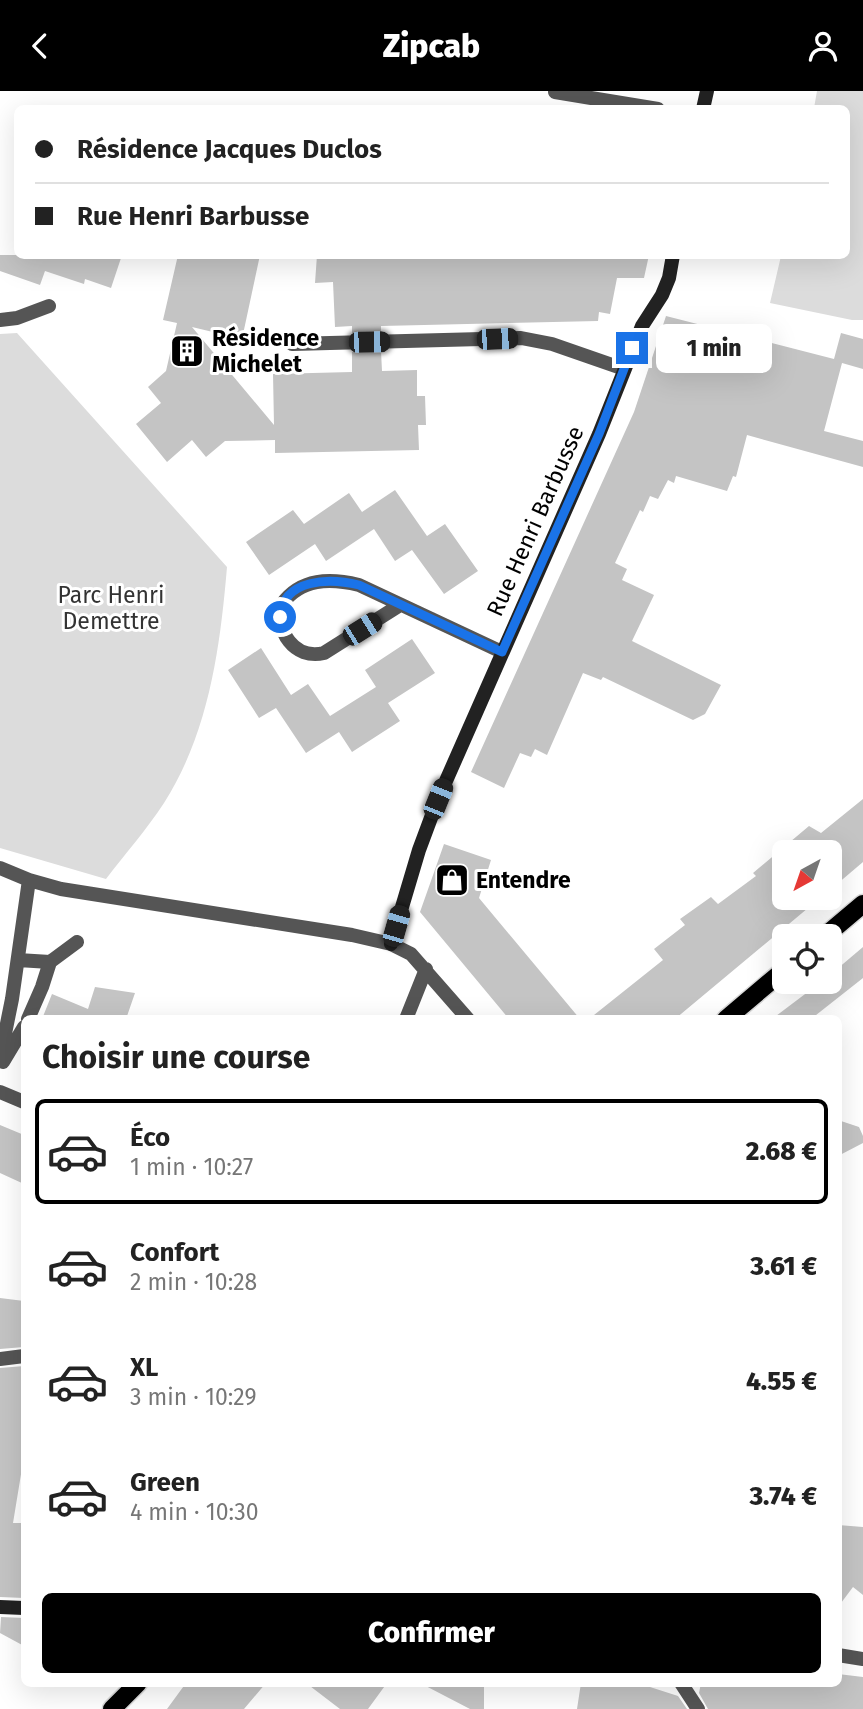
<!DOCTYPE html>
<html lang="fr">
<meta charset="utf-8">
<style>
:root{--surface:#fff;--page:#f6f6f6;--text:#222;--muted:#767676;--line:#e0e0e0;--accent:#000}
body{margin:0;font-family:"Fira Sans",sans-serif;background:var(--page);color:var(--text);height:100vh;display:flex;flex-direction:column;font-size:26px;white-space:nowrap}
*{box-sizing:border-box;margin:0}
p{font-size:23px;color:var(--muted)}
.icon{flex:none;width:38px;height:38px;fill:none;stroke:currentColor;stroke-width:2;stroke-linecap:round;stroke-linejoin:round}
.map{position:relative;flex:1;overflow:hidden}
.drawer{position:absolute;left:21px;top:924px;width:821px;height:672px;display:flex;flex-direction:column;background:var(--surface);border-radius:10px;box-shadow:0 7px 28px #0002}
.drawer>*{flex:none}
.top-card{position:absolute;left:14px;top:14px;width:836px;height:154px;border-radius:10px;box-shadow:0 7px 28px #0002;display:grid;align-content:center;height:154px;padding:0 21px;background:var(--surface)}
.needle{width:46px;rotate:220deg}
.fabs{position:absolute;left:772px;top:749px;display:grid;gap:14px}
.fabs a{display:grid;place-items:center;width:70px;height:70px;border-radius:10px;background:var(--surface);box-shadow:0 7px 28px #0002;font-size:35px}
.end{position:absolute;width:32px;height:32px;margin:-16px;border:9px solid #1a73e8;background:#fff;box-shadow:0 0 0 4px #fff}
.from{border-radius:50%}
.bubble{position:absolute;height:49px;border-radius:10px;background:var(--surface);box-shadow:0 7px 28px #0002;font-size:23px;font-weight:800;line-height:49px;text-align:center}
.car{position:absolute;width:21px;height:42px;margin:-21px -10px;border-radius:9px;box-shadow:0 0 5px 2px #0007;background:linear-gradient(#222 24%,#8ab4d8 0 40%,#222 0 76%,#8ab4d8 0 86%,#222 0)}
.top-card b{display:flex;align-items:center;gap:24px;height:66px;font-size:26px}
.top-card b+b{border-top:2px solid var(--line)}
.top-card i{width:18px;height:18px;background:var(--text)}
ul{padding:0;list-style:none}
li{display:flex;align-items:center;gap:21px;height:105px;margin:0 14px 10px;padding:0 7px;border:4px solid transparent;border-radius:10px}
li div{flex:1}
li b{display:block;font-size:26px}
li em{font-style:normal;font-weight:800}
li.on{border-color:var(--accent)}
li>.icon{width:63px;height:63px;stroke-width:1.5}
h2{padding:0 21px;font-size:32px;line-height:84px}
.action{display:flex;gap:14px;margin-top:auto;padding:14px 21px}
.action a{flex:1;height:80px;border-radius:10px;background:var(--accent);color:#fff;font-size:28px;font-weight:800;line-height:80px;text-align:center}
header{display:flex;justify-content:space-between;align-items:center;height:91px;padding:0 21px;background:var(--accent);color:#fff;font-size:32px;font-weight:800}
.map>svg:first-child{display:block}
.green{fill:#dcdcdc}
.building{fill:#c4c4c4}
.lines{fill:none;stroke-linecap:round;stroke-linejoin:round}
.primary-casing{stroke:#dbdbdb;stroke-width:21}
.lane{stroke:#555;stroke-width:14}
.street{stroke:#555;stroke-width:14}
.secondary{stroke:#222;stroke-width:14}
.primary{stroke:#000;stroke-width:18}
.route{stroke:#1a73e8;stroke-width:9}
.labels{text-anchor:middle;stroke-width:6;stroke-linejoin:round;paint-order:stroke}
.poi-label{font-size:23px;font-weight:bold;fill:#000;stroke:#fff;text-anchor:start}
.street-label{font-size:23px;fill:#000;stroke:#fff}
.park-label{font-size:23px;fill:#333;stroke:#fff}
</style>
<header><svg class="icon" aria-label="back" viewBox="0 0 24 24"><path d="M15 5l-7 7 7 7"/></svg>Zipcab<svg class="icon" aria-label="person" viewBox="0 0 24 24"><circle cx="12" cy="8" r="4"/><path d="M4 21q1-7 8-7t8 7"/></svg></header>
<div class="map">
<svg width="863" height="1618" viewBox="0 0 863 1618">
<rect width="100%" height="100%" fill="#fff"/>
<!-- green -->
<path class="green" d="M817,0H863V229H852L770,212L781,165L847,164V18L814,17Z
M17,242L227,476C220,558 209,641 164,712C147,738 125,763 106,788L0,757V243Z"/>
<!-- building -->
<path class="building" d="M0,164H122L111,197L85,188L84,193L45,180L40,194L0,180Z
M178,164H260L242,248L192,236L274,334L273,283L352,281V261L381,260L382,280L417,279V305H425L426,334H418L419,359L275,362V349L225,350L206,366L192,349L167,371L136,333L161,312L148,296L166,280L177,232L163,229Z
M317,164H649L644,187H617L610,223L599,221L598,230L381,235V241L352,242V235L335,236L333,191L315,192Z
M666,225L834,268L841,242L863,248V278L842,272L824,340L863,350V376L747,344L736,386L733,385L727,400L676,385L674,392L668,389L658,408L650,405L643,421L640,419L615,472L627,478L622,489L654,504L632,550L721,594L705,623L693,629L603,586L601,589L583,582L547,664L535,658L531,666L520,662L504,697L471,681L634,321Z
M395,399L427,445L445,433L478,480L444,503L412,459L395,470L374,438L326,470L315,453L269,484L246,451L293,419L304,433L349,402L362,421Z
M412,548L435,582L388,612L400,630L352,661L339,641L306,662L276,617L259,627L228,579L261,557L291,604L308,593L330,625L376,596L365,579Z
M863,708V771L830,799V761H784V807H820L675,928H589L663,869L654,858L685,834L680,828L711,806L718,813L756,785L753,782L809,735L821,742Z
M444,753L491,769L479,807L580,928H509L420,821Z
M863,856V887L811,928H772L821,891H830V884Z
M95,896L135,902L126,928H42L52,903L88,918Z
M838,1029L859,1036L863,1045V1052L838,1065Z
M0,1034L24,1044V1093L0,1082Z
M0,1207L24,1210V1256L0,1258Z
M24,1275V1365L13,1432H24V1507L0,1506V1277Z
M838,1434L863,1436V1504L853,1496L838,1516Z
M1,1526L24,1527V1555L0,1542Z
M838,1583L863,1586V1618H708L699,1602L701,1592H838Z
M186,1592H266L244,1618H167Z
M306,1592H387L368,1618H340Z
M420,1592H484V1618H470Z
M581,1592H651L650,1596L678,1605L687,1618H577Z"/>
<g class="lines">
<!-- primary casing -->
<g class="primary-casing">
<path id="primary" d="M825,845L863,813
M726,928L784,879
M112,1618L138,1592"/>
</g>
<!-- lane -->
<path class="lane" d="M292,253L521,247L552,253L624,278"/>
<!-- street -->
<path class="street" d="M555,1L658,18
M0,229L17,227L49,215
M400,514L324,562C294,569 275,540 282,513C301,487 330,487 359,494L502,561
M0,777L29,789L61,798L352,844L391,853L411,863L468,928
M18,869L50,871
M28,928L42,896L50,871L77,851
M406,928L426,878
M0,967L12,908L29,789
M3,971L24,936
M0,1001L24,1011
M0,1268L24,1265
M838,1564L863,1568
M681,1592L698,1618"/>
<!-- secondary -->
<path class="secondary" d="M703,18L707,0
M391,853L419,759L438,708L599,343L642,235L662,204L669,187L673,164
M0,1516L24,1517"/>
<!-- primary -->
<use href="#primary" class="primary"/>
</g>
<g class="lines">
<!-- route -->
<path class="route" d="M280,526C283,487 330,487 359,494L502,561L599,343L632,257"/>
</g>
<!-- icons -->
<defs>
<g id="building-square" transform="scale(1.75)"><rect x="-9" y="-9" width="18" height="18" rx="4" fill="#000" stroke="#fff"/><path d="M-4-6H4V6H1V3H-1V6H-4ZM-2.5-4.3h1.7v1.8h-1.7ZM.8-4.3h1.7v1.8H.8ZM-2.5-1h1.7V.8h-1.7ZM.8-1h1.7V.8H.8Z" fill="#fff"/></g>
<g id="shop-square" transform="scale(1.75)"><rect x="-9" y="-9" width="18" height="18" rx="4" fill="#000" stroke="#fff"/><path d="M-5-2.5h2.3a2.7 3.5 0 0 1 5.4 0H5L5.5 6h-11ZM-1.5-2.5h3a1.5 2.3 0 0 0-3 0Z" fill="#fff"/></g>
</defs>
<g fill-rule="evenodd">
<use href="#building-square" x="187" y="260"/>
<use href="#shop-square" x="452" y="789"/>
</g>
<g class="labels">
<!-- poi labels -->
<g class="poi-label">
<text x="212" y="255">Résidence<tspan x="212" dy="26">Michelet</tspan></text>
<text x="476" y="797">Entendre</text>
</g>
<!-- street labels -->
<g class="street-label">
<text transform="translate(535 430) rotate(-66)" y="8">Rue Henri Barbusse</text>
</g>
<!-- park labels -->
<g class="park-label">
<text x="111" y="512">Parc Henri<tspan x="111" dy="26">Demettre</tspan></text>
</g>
</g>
</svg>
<div class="fabs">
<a><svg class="needle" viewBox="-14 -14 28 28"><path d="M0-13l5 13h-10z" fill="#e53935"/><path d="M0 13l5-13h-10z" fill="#767676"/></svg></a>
<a><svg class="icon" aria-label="locate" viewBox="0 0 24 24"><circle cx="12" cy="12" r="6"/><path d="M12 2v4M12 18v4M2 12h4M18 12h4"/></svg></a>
</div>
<i class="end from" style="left:280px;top:526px"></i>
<i class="end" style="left:632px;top:257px"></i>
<div class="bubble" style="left:656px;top:233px;width:116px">1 min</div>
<i class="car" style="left:497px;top:248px;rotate:88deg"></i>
<i class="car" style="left:369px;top:251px;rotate:89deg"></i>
<i class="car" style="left:362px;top:538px;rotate:58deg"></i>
<i class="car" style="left:438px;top:708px;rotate:22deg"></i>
<i class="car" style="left:396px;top:835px;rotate:16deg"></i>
<div class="top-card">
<b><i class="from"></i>Résidence Jacques Duclos</b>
<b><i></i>Rue Henri Barbusse</b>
</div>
<section class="drawer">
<h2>Choisir une course</h2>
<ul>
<li class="on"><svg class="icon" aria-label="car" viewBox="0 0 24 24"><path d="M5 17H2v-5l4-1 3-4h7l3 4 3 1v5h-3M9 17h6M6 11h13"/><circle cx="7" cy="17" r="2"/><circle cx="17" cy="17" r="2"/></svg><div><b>Éco</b><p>1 min · 10:27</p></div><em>2.68 €</em></li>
<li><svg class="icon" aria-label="car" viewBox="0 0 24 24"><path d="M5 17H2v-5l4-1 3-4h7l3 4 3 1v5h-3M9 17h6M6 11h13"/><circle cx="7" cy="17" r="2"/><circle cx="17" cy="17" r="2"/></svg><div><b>Confort</b><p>2 min · 10:28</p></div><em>3.61 €</em></li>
<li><svg class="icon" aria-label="car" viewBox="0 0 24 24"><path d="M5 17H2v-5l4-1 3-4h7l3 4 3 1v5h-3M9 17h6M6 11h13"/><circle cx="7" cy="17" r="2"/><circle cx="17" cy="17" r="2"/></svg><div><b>XL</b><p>3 min · 10:29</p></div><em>4.55 €</em></li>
<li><svg class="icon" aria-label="car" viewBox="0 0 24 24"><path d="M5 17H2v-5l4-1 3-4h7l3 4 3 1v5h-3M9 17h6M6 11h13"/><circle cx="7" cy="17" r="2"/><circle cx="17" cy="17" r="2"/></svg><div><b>Green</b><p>4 min · 10:30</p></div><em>3.74 €</em></li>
</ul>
<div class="action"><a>Confirmer</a></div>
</section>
</div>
